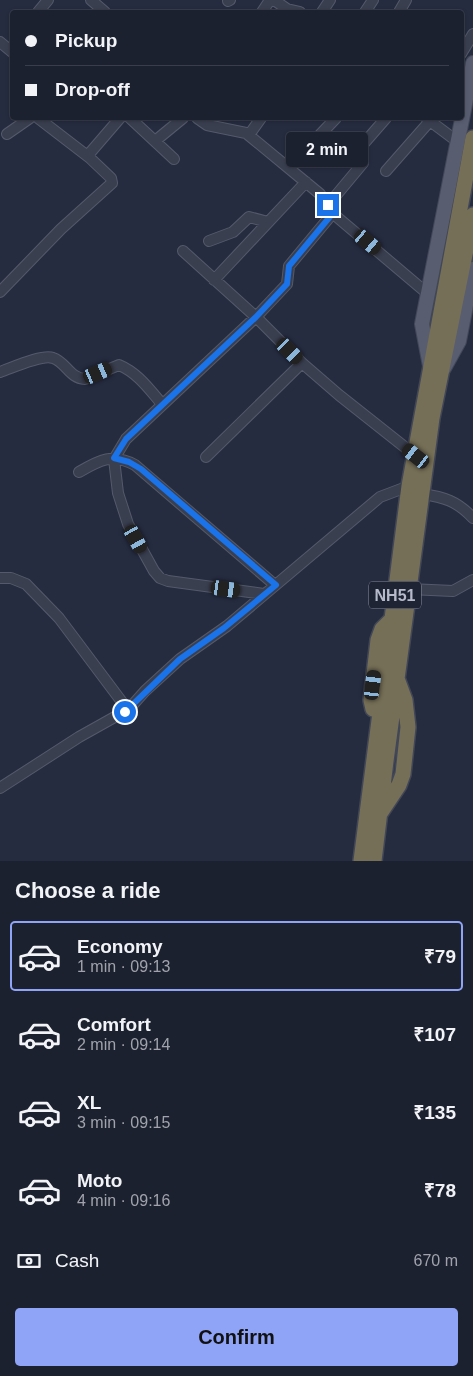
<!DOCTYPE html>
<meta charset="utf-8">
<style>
:root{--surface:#1c2130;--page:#292e3c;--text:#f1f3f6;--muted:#a0a3ab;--line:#3a3e4c;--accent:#8fa4f7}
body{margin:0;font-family:Helvetica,sans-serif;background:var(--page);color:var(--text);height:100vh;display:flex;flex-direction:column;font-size:19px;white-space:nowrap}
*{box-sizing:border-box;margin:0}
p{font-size:16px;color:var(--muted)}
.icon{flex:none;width:28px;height:28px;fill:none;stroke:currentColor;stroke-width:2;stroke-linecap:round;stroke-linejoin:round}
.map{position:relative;height:861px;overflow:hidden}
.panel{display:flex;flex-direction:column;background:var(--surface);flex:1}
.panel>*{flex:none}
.top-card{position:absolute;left:10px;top:10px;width:454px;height:110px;border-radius:5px;box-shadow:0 1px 4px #0004,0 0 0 1px var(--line);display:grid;align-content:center;height:110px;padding:0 15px;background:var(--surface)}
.end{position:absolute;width:22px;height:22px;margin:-11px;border:6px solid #1a73e8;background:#fff;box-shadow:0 0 0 2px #fff}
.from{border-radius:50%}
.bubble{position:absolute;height:35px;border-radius:5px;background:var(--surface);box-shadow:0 1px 4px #0004,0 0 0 1px var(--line);font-size:16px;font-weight:600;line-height:35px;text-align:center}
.car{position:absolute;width:15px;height:30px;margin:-15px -8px;border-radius:6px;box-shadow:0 0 4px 1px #0007;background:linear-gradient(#222 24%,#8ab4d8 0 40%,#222 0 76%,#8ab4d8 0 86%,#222 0)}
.top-card b{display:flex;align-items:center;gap:18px;height:48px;font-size:19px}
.top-card b+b{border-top:1px solid var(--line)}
.top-card i{width:12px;height:12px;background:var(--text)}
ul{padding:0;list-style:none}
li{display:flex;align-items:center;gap:15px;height:70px;margin:0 10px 8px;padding:0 5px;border:2px solid transparent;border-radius:5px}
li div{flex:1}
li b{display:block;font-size:19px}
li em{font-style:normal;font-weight:600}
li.active{border-color:var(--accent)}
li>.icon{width:45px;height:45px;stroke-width:1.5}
h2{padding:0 15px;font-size:22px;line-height:60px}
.pay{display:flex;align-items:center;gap:12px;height:55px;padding:0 15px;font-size:19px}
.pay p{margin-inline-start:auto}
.button{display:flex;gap:10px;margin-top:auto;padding:10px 15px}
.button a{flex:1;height:58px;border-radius:5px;background:var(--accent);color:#111;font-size:20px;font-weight:600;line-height:58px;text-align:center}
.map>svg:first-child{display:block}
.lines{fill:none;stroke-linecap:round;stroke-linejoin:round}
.minor-casing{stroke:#555a6a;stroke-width:12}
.major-casing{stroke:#434859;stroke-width:16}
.highway-casing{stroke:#424757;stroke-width:18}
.minor{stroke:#3a3f50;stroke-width:10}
.major{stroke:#585d70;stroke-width:14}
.highway{stroke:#766f57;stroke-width:15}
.route{stroke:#1a73e8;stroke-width:6}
.labels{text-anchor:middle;stroke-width:4.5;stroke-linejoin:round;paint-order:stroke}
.shield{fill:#1f2435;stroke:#898d9d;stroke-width:1}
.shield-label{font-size:16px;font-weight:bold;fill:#b6baca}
</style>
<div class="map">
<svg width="473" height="861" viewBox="0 0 473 861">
<rect width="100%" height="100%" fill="#262c40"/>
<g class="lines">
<!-- minor casing -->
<g class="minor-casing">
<path id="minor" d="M91,0L105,12
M274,0L287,9L300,12
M228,1L230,0
M38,12L48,0
M262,12L270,0
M322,12L330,0
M365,12L373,0
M399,12L406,0
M0,42L12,52
M461,54L473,34
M38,118L90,158
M130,118L174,159
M197,118L207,125L246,133L320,194L337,217L428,294
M426,118L458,142
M7,134L30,118
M249,135L261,118
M316,139L336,118
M155,141L183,118
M359,149L386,118
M386,171L430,121
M328,205L363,163
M209,241L233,232L249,217L268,222
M183,251L256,317L302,363L339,395L416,456
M214,280L306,182
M0,292L61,229L112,183L111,178L91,159L89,154L120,118
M0,372C12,368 42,354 53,358C66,362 69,378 85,379L119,365C138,373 149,389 162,404
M206,457L302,363
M79,472C100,460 112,453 135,465L275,585
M422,494C444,497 457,501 473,518
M0,578H11L26,584L59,618L128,710
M409,589L453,591L473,580
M264,594L168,581L160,578L154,571L128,524L118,493L114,459L126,439L256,317L287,284L289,266L333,213
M0,788L79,737L129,709L145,691L180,659L227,626L380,497L409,486"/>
</g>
<!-- major casing -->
<g class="major-casing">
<path id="major" d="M430,366L422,324L473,63
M444,368L459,341L473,269"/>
</g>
<!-- highway casing -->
<g class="highway-casing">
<path id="highway" d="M373,709L371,700L378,640L382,629L390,621
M381,812L399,785L403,774L408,727L405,700L398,681
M361,861L409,486L473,138
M374,861L386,761L432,418L473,215"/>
</g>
<!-- minor -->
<use href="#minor" class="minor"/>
<!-- major -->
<use href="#major" class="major"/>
<!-- highway -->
<use href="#highway" class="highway"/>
</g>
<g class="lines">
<!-- route -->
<path class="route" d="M125,712L180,659L224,628L276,585L141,469L129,462L114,458L126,439L256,317L287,284L289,266L333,213L328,205"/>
</g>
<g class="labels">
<!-- shield labels -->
<rect class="shield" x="369" y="581.5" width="52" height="27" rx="4"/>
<g class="shield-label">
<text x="395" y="601">NH51</text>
</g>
</g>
</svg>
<i class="end from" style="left:125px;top:712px"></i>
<i class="end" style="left:328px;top:205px"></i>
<div class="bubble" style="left:286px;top:132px;width:82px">2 min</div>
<i class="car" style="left:368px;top:242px;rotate:130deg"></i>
<i class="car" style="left:290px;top:351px;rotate:135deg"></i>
<i class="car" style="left:98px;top:373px;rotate:67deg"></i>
<i class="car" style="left:416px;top:456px;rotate:308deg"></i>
<i class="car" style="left:136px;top:539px;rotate:151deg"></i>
<i class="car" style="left:226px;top:589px;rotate:98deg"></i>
<i class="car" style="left:373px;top:685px;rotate:7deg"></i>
<div class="top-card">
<b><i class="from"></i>Pickup</b>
<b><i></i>Drop-off</b>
</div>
</div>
<section class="panel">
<h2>Choose a ride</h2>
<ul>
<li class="active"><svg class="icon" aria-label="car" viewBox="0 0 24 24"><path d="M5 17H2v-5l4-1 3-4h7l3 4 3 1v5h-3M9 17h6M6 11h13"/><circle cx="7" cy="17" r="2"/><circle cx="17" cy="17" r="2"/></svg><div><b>Economy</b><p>1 min · 09:13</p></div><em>₹79</em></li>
<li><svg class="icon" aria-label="car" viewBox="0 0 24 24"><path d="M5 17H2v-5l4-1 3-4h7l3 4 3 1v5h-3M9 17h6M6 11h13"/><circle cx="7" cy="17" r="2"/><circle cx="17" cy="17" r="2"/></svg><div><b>Comfort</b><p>2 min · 09:14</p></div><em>₹107</em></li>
<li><svg class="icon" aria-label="car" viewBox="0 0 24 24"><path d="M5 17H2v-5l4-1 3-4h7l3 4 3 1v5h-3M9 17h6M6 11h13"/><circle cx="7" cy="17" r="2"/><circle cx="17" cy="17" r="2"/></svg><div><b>XL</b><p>3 min · 09:15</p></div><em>₹135</em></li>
<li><svg class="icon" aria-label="car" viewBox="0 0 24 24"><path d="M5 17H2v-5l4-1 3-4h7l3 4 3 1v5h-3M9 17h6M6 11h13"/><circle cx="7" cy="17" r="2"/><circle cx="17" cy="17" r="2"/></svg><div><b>Moto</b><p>4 min · 09:16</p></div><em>₹78</em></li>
</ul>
<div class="pay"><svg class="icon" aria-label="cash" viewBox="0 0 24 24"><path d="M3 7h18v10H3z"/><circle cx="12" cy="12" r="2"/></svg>Cash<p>670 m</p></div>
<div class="button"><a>Confirm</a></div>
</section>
